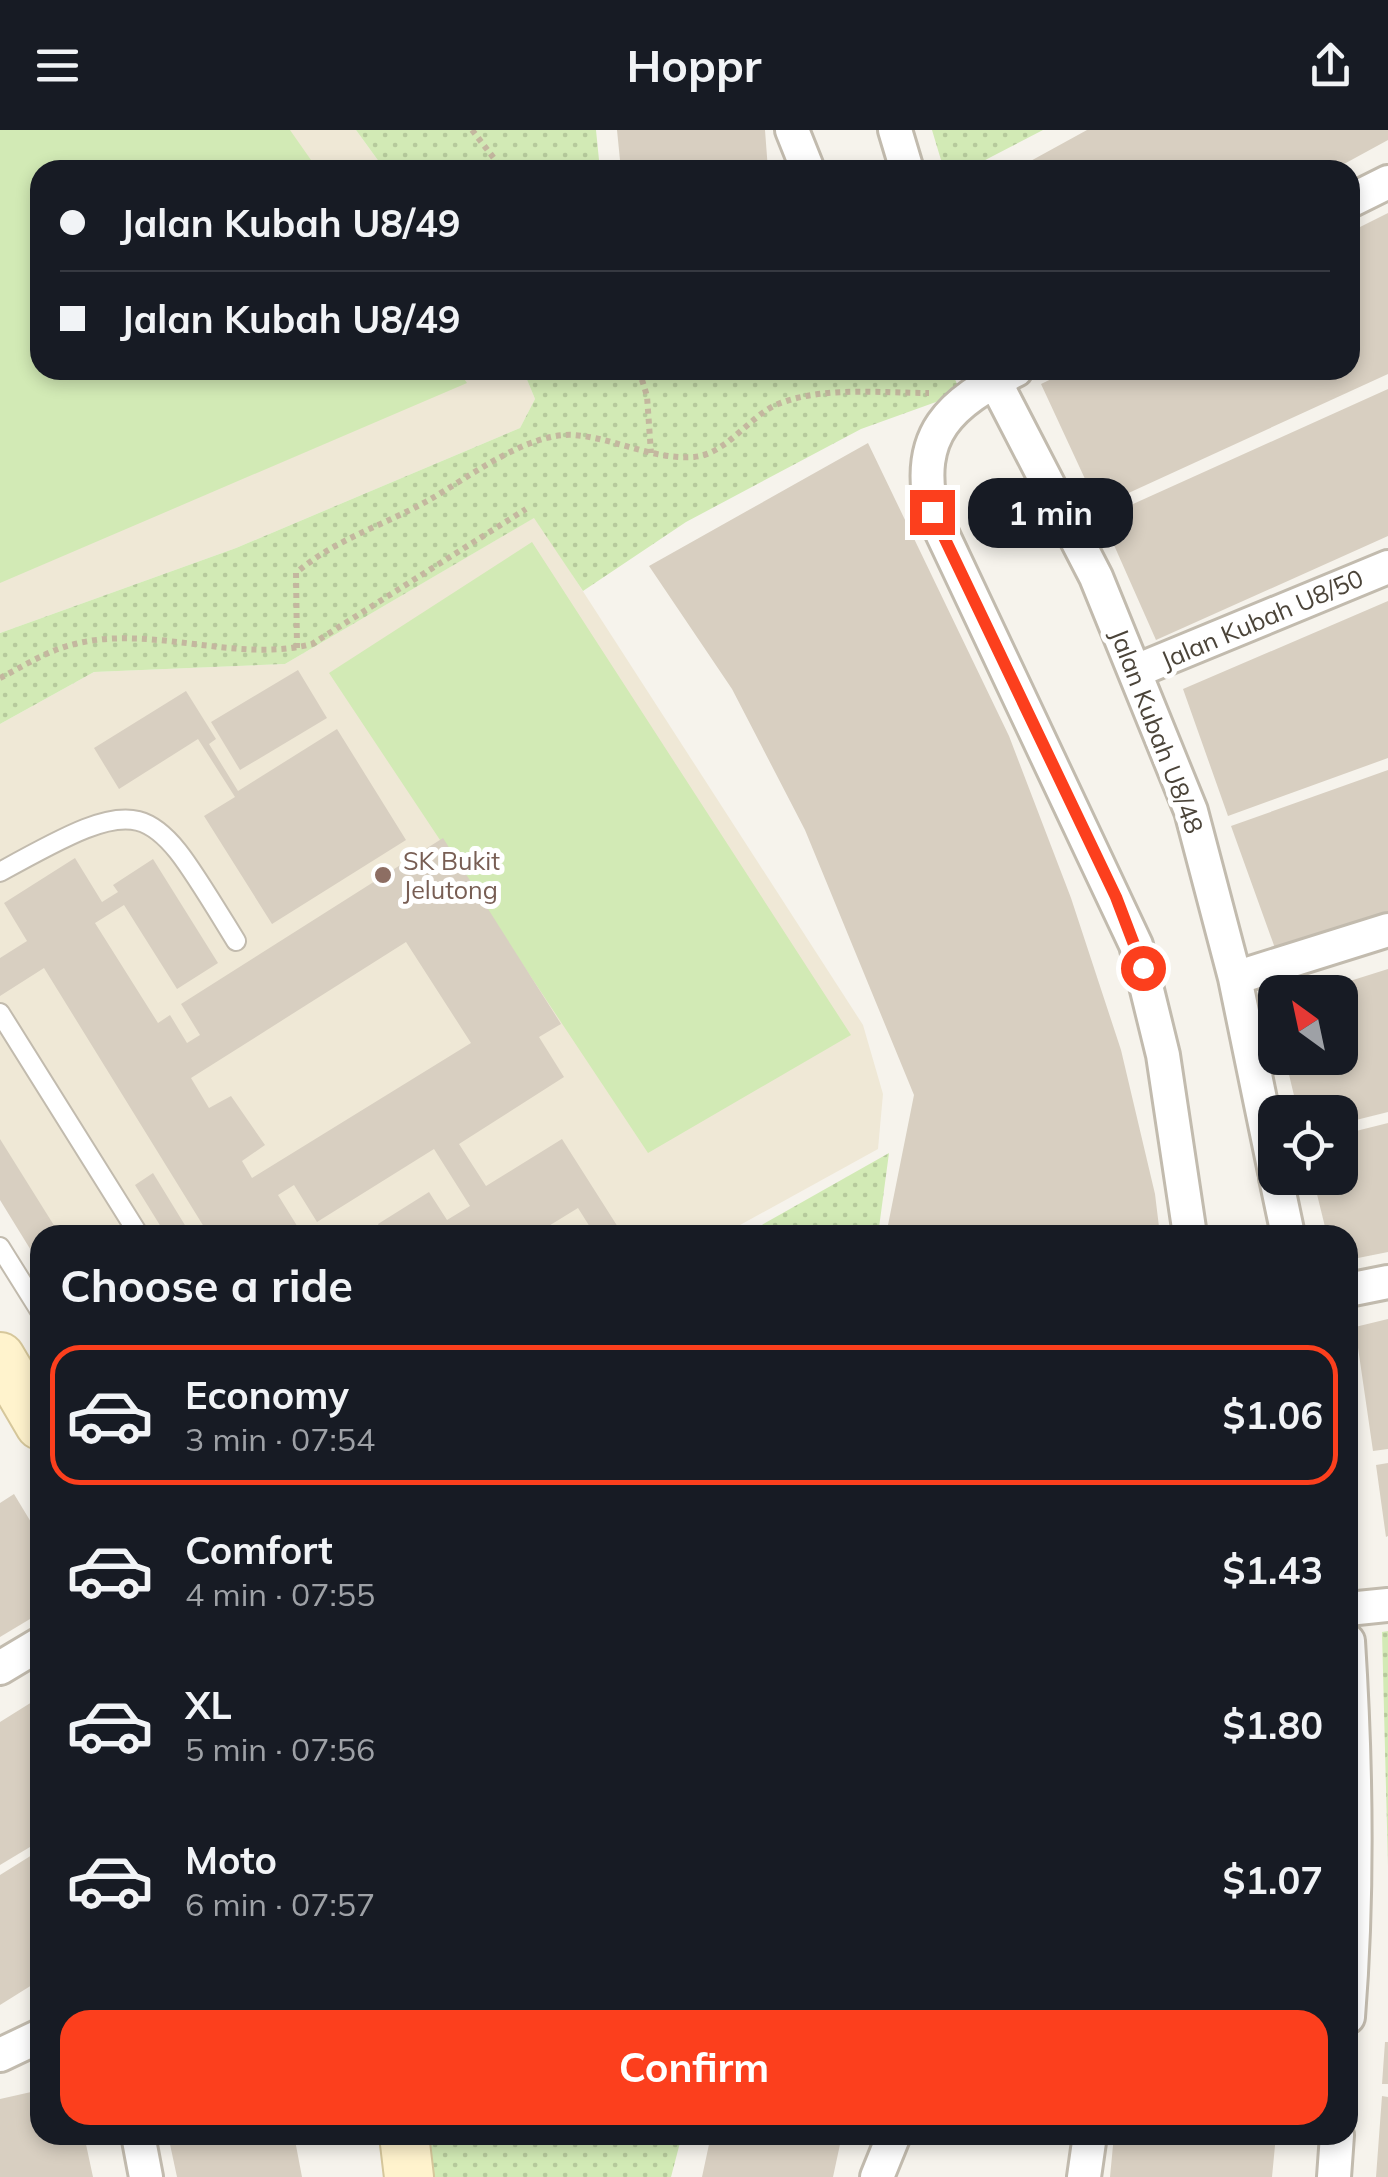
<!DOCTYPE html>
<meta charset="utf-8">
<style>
:root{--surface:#171b24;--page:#242831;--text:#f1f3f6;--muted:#9ea1a6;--line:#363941;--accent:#fc3f1d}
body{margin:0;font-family:Mulish,sans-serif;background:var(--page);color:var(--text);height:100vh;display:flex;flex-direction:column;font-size:38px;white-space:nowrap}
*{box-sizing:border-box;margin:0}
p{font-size:32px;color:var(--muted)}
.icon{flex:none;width:55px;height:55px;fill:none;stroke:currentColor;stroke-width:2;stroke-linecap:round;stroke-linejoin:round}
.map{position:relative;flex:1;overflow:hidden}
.panel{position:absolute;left:30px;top:1095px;width:1328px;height:920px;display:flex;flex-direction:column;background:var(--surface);border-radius:30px;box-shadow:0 5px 15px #0003}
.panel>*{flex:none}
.top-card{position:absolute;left:30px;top:30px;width:1330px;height:220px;border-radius:30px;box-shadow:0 5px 15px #0003;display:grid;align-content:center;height:220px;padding:0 30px;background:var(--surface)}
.needle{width:65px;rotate:327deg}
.buttons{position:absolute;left:1258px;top:845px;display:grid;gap:20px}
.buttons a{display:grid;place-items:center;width:100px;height:100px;border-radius:20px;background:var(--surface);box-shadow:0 5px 15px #0003;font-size:50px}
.end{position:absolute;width:45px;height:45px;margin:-22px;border:12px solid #fc3f1d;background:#fff;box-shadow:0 0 0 5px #fff}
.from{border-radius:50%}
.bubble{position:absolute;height:70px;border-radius:30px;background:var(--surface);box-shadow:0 5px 15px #0003;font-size:32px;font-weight:700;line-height:70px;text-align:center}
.top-card b{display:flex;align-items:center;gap:35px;height:95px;font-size:38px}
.top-card b+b{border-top:2px solid var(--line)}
.top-card i{width:25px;height:25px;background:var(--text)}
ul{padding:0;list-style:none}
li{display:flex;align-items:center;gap:30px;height:140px;margin:0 20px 15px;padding:0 10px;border:5px solid transparent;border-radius:30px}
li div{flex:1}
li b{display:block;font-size:38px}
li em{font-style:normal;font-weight:700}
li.active{border-color:var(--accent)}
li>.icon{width:90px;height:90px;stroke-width:1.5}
h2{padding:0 30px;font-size:45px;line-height:120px}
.button{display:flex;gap:20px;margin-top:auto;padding:20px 30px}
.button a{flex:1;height:115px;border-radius:30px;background:var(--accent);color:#fff;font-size:40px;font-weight:700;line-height:115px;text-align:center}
header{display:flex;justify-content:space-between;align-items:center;height:130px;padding:0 30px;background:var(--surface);font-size:45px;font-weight:700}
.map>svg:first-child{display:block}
.education{fill:#efe8d6}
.green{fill:url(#green-dots)}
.pitch{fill:#d2eab5}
.building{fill:#d8cfc1;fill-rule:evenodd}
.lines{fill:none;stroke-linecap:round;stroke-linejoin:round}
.lane-casing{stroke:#c2bbae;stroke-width:22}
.street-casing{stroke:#c2bbae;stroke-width:38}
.secondary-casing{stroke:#d6c79b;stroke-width:52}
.path{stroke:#c4b79f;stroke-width:6;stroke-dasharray:5 5;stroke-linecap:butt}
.lane{stroke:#fff;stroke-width:18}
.street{stroke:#fff;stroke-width:32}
.secondary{stroke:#fff3cd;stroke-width:48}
.route{stroke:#fc3f1d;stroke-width:12}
.education-dot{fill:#8d6e63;stroke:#fff;stroke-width:4}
.labels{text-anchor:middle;stroke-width:10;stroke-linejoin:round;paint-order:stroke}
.street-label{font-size:25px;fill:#4b4439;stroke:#fff}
.education-label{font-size:25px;fill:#785e54;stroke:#fff;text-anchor:start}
</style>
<header><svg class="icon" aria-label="menu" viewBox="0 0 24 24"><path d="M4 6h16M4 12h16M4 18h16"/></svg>Hoppr<svg class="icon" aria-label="share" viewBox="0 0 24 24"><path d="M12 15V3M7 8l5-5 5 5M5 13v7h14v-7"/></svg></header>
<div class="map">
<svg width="1388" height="2047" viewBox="0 0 1388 2047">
<defs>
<pattern id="green-dots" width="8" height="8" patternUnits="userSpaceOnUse" patternTransform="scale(2.5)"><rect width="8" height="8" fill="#d2eab5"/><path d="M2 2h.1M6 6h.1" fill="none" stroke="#b6ca9c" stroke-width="1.8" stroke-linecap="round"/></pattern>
</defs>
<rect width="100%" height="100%" fill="#f6f3ec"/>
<!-- education -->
<path class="education" d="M0,0H356L385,40H40V240H523L535,269L520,298L236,418L0,503Z
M535,387L863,895L883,964L878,1019L722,1105H59L0,1011V594L94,542L285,534Z"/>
<!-- green -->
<path class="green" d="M356,0H596L600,40H385Z
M932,0H1043L966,40H944Z
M523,240H951L961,263L861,299L686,392L583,461L534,388L285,534L94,542L0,594V503L236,418L520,298L535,269Z
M889,1023L878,1105H744Z
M1388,1501V1736L1382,1502Z
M421,2005H682L671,2047H429Z"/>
<!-- pitch -->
<path class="pitch" d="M0,0H290L318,40H40V240H458L467,253L0,453Z
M532,412L851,905L648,1023L329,543Z"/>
<!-- building -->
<path class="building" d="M617,0H765L768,40H621Z
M1087,0H1388V10L1333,40H1014Z
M1388,83V244L1098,377L1041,254L1070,240H1350V102Z
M1388,259V406L1156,510L1102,388Z
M868,313L1009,606L1071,768L1121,920L1155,1064L1160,1105H886L914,965L805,700L732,559L649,436Z
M1388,471V628L1228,686L1183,559Z
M298,540L327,588L240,640L211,592Z
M186,561L216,609L209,614L238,661L337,599L406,710L272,794L204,686L235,667L198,609L119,659L94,618Z
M1388,640V781L1276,821L1231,696Z
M443,708L561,894L539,907L564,947L459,1014L486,1056L562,1009L623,1105H595L578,1078L534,1105H384L378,1094L429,1062L447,1090L470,1076L434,1019L317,1092L294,1055L278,1065L299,1099L290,1105H209L44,838L0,866V828L27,811L4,773L75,728L102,772L118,762L113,755L153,729L218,833L177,859L124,775L95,793L158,893L170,885L187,913L200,905L181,874ZM406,812L471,913L252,1048L242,1031L265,1015L231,966L209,978L191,948Z
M1388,839V982L1340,994V982H1298L1285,928H1340V862H1315Z
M1388,993V1122L1348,1130V1105H1327L1313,1048H1340V1005Z
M0,1009L60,1105H40V1135L0,1070Z
M153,1043L191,1105H166L135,1055Z
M1388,1189V1319L1373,1321L1355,1197Z
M1388,1333V1406L1386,1407L1376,1335Z
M14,1364L40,1407V1483L0,1507V1373Z
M40,1567V1711L0,1735V1592Z
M40,1720V1850L0,1875V1745Z
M1385,1912H1388V1954H1382Z
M40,1960V2005H84L93,2047H0V1969Z
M1382,1966L1388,1967V2047H1376Z
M168,2005H294L302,2047H177Z
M711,2005H842L833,2047H702Z
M1114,2005H1276L1272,2047H1110Z"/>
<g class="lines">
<!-- lane casing -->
<g class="lane-casing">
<path id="lane" d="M0,742C151,658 149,670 236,811
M0,883L139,1105
M0,1117L40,1181"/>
</g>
<!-- street casing -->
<g class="street-casing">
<path id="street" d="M792,0L808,40
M895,0L907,40
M1350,71L1388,52
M989,240L1096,447L1191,681L1235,848L1275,1042
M1016,240C950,273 914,304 932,382L1136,815L1163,925L1190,1105
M1136,541L1388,437
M1235,848L1388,800
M1276,1048L1288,1105
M1348,1160L1388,1152
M1348,1479L1388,1475
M1348,1511C1356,1637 1358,1761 1348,1887
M0,1538L40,1514
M0,1925L40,1906
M138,2005L146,2047
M877,2047L894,2005
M1084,2047L1090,2005
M1334,2047L1337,2005"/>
</g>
<!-- secondary casing -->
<g class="secondary-casing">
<path id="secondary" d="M0,1227L40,1295
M404,2005L409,2047"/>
</g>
<!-- path -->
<path class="path" d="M472,0L503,40
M639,240L647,266L651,323
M297,518L296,443C335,409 385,395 429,370C468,348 527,302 574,305C614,308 653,330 694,327C727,324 749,286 778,274C823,256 881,263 929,263
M0,548C22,537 47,521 71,515C149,493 235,534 312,514L526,379"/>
<!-- lane -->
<use href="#lane" class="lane"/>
<!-- street -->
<use href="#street" class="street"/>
<!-- secondary -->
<use href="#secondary" class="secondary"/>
</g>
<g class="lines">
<!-- route -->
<path class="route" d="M932,382L1116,767L1143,838"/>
</g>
<!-- markers -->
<circle class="education-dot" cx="383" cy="745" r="10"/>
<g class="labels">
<!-- street labels -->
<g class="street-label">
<text transform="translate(1262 489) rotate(-23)" y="9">Jalan Kubah U8/50</text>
<text transform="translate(1157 601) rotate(69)" y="9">Jalan Kubah U8/48</text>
</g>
<!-- education labels -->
<g class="education-label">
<text x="403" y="740">SK Bukit<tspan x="403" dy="29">Jelutong</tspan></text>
</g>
</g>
</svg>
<div class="buttons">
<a><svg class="needle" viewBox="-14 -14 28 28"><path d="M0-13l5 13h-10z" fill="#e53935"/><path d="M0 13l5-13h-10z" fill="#9ea1a6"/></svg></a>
<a><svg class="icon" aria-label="locate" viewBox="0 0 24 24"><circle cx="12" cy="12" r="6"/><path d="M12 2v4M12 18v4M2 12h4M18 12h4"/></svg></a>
</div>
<i class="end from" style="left:1143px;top:838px"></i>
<i class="end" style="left:932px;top:382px"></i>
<div class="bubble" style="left:968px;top:348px;width:165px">1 min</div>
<div class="top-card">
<b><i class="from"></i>Jalan Kubah U8/49</b>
<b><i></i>Jalan Kubah U8/49</b>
</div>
<section class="panel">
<h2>Choose a ride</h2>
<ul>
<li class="active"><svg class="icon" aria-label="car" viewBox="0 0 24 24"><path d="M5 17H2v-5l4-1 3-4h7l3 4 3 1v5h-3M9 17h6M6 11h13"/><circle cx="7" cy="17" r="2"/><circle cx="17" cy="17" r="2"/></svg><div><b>Economy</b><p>3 min · 07:54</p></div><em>$1.06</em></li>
<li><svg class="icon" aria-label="car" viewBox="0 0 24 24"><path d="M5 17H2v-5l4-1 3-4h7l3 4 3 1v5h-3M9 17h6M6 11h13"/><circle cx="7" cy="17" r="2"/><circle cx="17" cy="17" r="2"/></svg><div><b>Comfort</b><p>4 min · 07:55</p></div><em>$1.43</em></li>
<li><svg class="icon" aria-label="car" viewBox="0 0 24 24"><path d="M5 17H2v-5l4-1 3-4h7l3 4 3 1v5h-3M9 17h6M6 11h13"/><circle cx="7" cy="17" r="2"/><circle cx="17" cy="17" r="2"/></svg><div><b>XL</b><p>5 min · 07:56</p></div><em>$1.80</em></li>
<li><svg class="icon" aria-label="car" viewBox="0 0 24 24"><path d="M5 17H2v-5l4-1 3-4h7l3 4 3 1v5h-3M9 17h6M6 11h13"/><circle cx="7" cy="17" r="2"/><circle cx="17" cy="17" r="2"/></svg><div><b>Moto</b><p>6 min · 07:57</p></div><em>$1.07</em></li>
</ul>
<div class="button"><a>Confirm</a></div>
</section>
</div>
